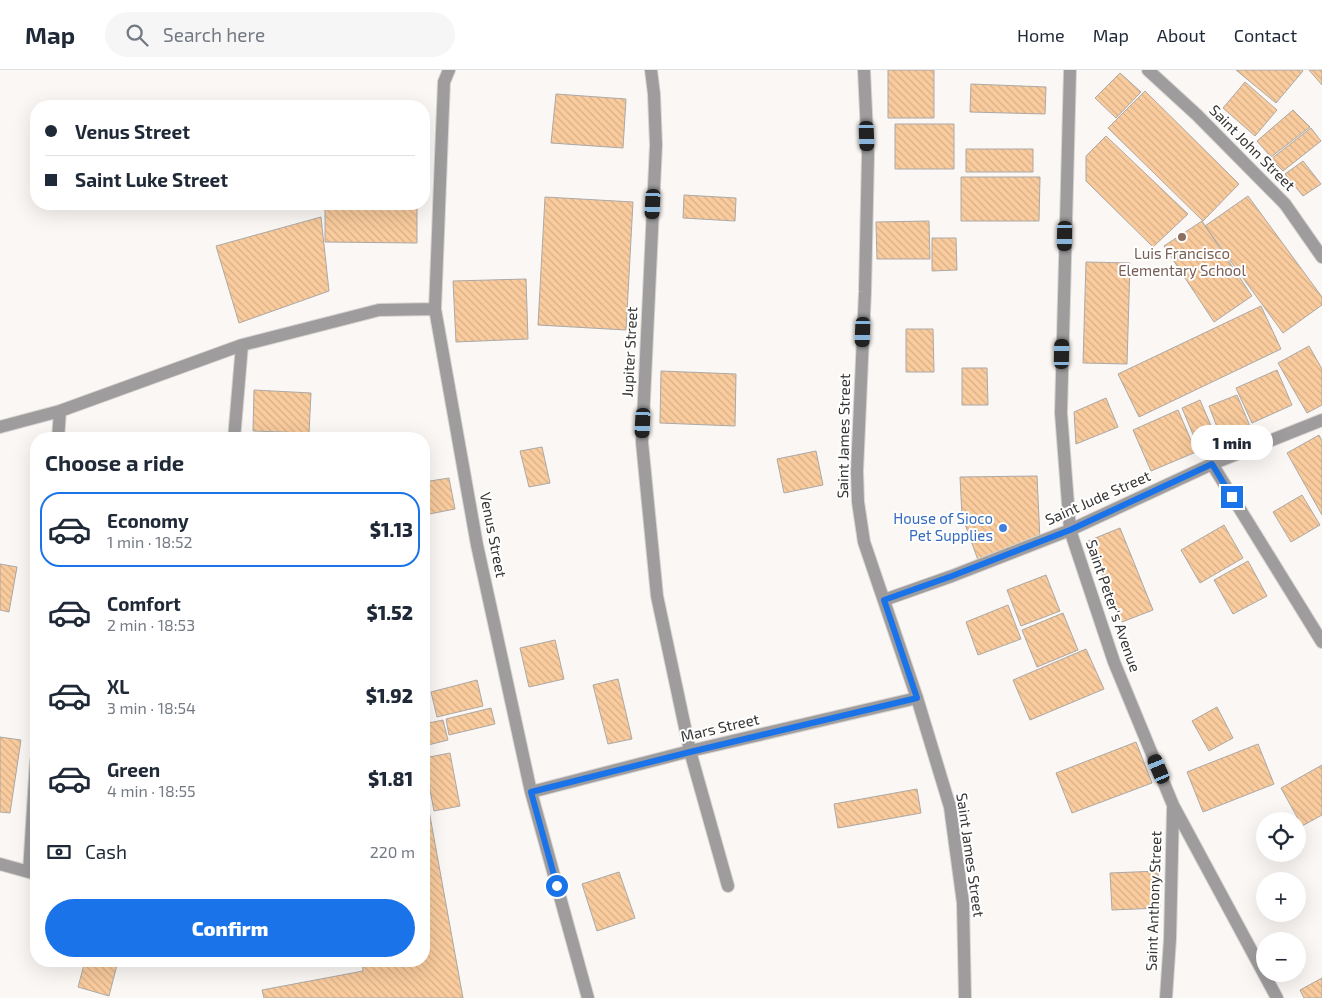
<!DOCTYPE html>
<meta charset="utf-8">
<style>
:root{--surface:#fff;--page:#f6f6f7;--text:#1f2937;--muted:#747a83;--line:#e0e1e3;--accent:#1a73e8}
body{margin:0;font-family:"Exo 2",sans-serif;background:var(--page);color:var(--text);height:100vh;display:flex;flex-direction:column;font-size:19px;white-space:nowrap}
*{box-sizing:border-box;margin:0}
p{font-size:16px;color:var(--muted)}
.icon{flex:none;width:28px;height:28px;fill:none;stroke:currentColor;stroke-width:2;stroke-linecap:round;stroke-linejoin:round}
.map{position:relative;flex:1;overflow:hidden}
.drawer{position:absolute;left:30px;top:362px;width:400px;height:535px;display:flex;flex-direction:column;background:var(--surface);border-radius:20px;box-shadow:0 5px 20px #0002}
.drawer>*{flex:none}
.banner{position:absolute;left:30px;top:30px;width:400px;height:110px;border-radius:20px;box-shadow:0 5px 20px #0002;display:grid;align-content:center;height:110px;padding:0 15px;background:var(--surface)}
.controls{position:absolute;left:1256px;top:742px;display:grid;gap:10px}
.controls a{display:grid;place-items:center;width:50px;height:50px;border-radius:50%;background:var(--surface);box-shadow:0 5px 20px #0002;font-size:25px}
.end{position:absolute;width:22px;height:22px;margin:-11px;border:6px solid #1a73e8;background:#fff;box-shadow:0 0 0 2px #fff}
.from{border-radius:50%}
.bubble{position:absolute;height:35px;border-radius:18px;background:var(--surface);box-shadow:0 5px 20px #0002;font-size:16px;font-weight:800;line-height:35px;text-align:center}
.car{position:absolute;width:15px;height:30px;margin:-15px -8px;border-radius:6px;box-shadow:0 0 4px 1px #0007;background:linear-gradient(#222 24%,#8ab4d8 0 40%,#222 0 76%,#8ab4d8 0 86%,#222 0)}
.banner b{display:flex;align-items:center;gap:18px;height:48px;font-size:19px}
.banner b+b{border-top:1px solid var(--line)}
.banner i{width:12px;height:12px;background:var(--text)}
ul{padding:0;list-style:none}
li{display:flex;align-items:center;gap:15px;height:75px;margin:0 10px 8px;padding:0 5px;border:2px solid transparent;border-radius:20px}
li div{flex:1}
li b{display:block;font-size:19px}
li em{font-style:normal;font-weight:800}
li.on{border-color:var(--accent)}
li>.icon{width:45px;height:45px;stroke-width:1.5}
h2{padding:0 15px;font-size:22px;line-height:60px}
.pay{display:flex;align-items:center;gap:12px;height:55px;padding:0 15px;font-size:19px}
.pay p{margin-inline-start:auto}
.button{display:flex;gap:10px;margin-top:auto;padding:10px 15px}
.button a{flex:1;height:58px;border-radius:30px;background:var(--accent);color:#fff;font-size:20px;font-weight:800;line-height:58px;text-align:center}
header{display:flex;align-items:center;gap:30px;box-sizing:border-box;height:70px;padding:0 25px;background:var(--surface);border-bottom:1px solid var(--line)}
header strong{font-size:24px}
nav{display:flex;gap:28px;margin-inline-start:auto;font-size:18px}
.search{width:350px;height:45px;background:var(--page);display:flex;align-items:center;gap:12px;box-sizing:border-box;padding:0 18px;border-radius:28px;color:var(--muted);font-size:19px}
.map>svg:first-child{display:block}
.building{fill:url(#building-back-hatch);stroke:#aca9a6}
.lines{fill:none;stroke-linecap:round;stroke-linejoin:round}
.minor-casing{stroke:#d7d4d1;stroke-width:14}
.tertiary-casing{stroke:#d7d4d1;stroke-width:14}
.minor{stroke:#9e9c9d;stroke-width:12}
.tertiary{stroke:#9e9c9d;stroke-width:12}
.route{stroke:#1a73e8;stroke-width:6}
.education-dot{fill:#8d6e63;stroke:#fff;stroke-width:2}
.shop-dot{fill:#3f7fe0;stroke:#fff;stroke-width:2}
.labels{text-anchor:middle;stroke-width:4;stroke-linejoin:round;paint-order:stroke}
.street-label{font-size:15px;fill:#353433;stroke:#fff}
.education-label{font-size:15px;fill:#785e54;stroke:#fff}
.shop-label{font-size:15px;fill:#366cbe;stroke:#fff;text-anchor:end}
</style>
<header>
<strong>Map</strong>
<div class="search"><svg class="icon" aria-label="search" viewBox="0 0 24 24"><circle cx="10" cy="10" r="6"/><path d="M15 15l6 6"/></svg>Search here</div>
<nav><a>Home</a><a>Map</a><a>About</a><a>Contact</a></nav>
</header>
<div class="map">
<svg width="1322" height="928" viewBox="0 0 1322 928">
<defs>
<pattern id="building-back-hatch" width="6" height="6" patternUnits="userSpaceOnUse" patternTransform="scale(1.25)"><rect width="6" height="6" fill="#f9cb9d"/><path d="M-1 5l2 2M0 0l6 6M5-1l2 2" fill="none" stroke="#d6af88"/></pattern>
</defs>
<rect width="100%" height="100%" fill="#faf7f4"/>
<!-- building -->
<path class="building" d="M888,0H934V48H888Z
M1236,0H1302L1303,1L1276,33Z
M1309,0H1322V15Z
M1120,3L1141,22L1116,48L1095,28Z
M1245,12L1277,40L1255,66L1223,38Z
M971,14L1046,17L1045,44L970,42Z
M1145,21L1239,114L1203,151L1108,58Z
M556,24L626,29L623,78L551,73Z
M1293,40L1310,57L1271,87L1257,71Z
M895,54H954V99H895Z
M1311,58L1321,71L1283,101L1271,89Z
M1106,66L1188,144L1153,177L1086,111V86Z
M966,79H1033V102H966Z
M1303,91L1321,114L1303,126L1285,104Z
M961,107H1040L1039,151H961Z
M684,125L736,128L735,151L683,148Z
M1248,126L1322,227V235L1283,263L1205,156Z
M545,127L633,132L626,260L538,255Z
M325,134H417V173L325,172Z
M321,147L329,221L239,253L216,176Z
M929,151L930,189H877L876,152Z
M1202,151L1252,226L1214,252L1164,176Z
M932,168H956L957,200L932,201Z
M1086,192L1130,193L1127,294L1083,293Z
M526,209L528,269L456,272L453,211Z
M1261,236L1281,279L1139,347L1118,304Z
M906,259H933L934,302H906Z
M1309,276L1322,299V335L1307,343L1278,293Z
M962,298H987L988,335H962Z
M1277,300L1292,335L1252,353L1236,318Z
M661,301L736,304L735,356L660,353Z
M254,320L311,323L309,363L253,361Z
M1237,325L1252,361L1230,371L1226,363L1220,365L1209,336Z
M1106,328L1118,357L1076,374L1074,342Z
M1200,330L1218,372L1199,379L1182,338Z
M1178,340L1196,382L1151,401L1133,360Z
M1319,365L1322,371V445L1287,383Z
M542,377L550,413L529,417L520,381Z
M816,381L823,415L784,423L777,389Z
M1037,406L1040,470L978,490L962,446L960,407Z
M449,408L455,439L424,445V412Z
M1302,425L1320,455L1291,472L1273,442Z
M1224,455L1243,488L1200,513L1181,480Z
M1120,458L1153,540L1122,552L1088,471Z
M1248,491L1267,526L1233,544L1214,510Z
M0,494L17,497L9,542L0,540Z
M1046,505L1060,541L1021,556L1007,520Z
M1008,535L1021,569L978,585L966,552Z
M1063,543L1078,580L1037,597L1022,560Z
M555,570L564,609L529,617L520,578Z
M1086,579L1104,619L1030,650L1013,610Z
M618,609L632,669L608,674L593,615Z
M477,610L483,636L437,647L431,622Z
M1217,637L1233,668L1209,681L1192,651Z
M491,638L495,654L449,665L446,649Z
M443,650L448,670L424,676V654Z
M0,667L21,670L10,743L0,742Z
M1136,672L1152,713L1072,743L1056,703Z
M1258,674L1274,714L1203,742L1187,702Z
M450,683L460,736L434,741L424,688Z
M1322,695V745L1302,756L1281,718Z
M424,713L463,928H264L262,920L363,901L362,891H424Z
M917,719L921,743L838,758L834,734Z
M1158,801L1160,838L1112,840L1110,803Z
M619,802L635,848L597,861L582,814Z
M85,891H118L109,926L78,917Z
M1322,908V928H1304L1300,920Z"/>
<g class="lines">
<!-- minor casing -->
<g class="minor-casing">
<path id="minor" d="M449,0L444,12L435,239L477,475L531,722L588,928
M651,0L654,24L656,75L642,372L657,526L690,681L728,816
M1070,0L1061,343L1070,460L1114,592L1173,735L1277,928
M1148,0L1197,45L1285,134L1322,187
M0,357L60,341L242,275L379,240L435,239
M58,369L60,341
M234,369L242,275
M1212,394L1322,572
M884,530L952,506L1070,460L1212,394L1322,350
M531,722L690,681L917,628
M0,794L36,804
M29,802L36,691
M1166,928L1170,869L1173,738"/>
</g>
<!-- tertiary casing -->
<g class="tertiary-casing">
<path id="tertiary" d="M864,0L868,85L865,222L857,401L858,432L864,472L917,628L950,737L963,833L965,928"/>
</g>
<!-- minor -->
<use href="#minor" class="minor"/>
<!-- tertiary -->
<use href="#tertiary" class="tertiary"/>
</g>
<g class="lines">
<!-- route -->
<path class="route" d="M557,816L531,722L690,682L917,628L884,530L952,506L1070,460L1212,394L1232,427"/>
</g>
<!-- markers -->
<circle class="education-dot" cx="1182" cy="167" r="5"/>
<circle class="shop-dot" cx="1003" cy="458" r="5"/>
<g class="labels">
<!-- street labels -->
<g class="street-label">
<text transform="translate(1252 78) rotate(45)" y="5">Saint John Street</text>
<text transform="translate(630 282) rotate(-87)" y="5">Jupiter Street</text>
<text transform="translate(844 366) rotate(-89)" y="5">Saint James Street</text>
<text transform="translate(1098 428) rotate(-24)" y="5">Saint Jude Street</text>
<text transform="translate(493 465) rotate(79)" y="5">Venus Street</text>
<text transform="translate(1113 536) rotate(71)" y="5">Saint Peter's Avenue</text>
<text transform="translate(720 658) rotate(-13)" y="5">Mars Street</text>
<text transform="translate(970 785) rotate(82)" y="5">Saint James Street</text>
<text transform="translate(1154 831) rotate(-88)" y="5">Saint Anthony Street</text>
</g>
<!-- education labels -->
<g class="education-label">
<text x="1182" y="189">Luis Francisco<tspan x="1182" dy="17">Elementary School</tspan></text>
</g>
<!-- shop labels -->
<g class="shop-label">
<text x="993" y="454">House of Sioco<tspan x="993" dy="17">Pet Supplies</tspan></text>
</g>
</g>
</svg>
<div class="controls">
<a><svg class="icon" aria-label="locate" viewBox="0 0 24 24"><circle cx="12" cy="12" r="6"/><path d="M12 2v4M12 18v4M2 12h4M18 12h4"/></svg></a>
<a>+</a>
<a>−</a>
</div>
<i class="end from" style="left:557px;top:816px"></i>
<i class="end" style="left:1232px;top:427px"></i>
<div class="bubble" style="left:1191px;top:355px;width:82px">1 min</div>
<i class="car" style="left:867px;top:66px;rotate:178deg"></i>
<i class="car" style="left:653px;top:134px;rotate:183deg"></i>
<i class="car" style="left:1065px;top:166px;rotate:181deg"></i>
<i class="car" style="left:863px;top:262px;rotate:182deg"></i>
<i class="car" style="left:1062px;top:284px;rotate:1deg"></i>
<i class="car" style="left:643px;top:353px;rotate:183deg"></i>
<i class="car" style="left:1159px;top:699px;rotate:337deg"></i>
<div class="banner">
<b><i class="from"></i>Venus Street</b>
<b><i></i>Saint Luke Street</b>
</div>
<section class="drawer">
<h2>Choose a ride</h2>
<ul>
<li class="on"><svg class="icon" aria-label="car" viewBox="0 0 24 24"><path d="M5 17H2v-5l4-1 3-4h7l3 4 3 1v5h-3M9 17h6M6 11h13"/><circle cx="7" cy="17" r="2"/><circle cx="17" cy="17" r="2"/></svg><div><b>Economy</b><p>1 min · 18:52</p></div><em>$1.13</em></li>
<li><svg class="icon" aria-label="car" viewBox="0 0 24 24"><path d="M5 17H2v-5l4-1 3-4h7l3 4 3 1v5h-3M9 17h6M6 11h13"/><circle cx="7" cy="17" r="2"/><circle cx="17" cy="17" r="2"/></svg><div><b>Comfort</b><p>2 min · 18:53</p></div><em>$1.52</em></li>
<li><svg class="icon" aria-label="car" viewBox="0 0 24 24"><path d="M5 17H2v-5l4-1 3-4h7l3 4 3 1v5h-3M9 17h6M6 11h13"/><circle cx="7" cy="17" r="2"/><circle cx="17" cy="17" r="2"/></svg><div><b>XL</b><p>3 min · 18:54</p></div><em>$1.92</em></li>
<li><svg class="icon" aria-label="car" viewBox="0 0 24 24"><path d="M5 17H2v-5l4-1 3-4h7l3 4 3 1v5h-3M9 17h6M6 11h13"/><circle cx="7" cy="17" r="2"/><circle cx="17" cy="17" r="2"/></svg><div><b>Green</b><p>4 min · 18:55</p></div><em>$1.81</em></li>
</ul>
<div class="pay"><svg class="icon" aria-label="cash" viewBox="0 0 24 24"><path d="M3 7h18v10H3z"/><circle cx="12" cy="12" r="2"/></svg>Cash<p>220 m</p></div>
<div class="button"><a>Confirm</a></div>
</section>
</div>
